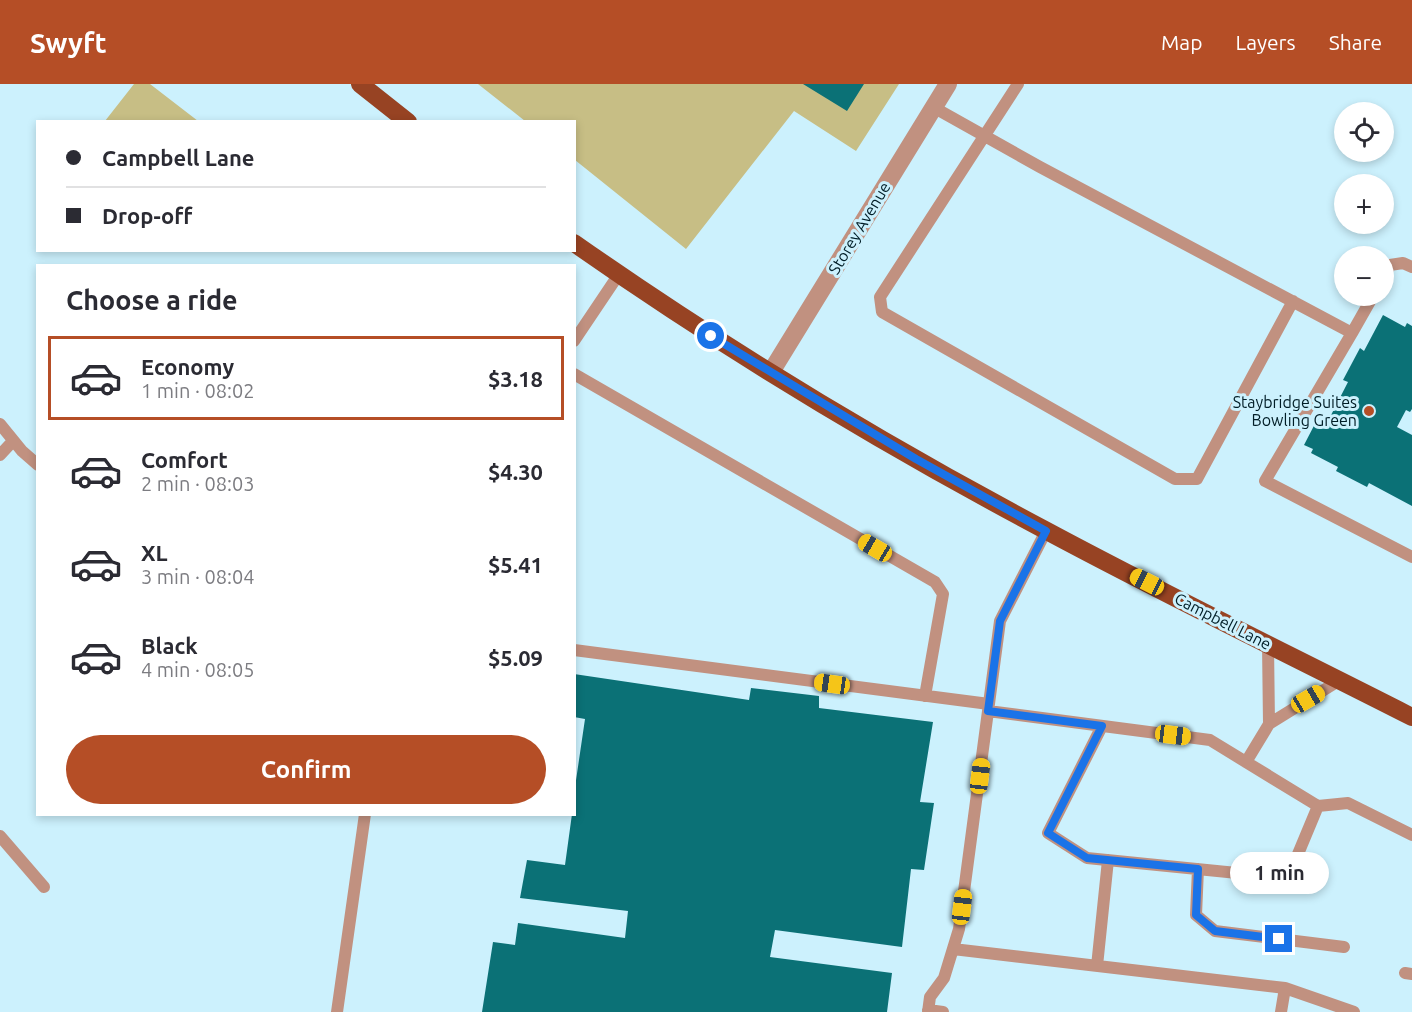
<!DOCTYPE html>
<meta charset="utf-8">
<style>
:root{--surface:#fff;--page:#f2f2f3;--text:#2b2b33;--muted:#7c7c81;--line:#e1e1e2;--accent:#b54e26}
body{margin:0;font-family:Ubuntu,sans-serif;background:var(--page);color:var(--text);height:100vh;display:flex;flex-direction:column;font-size:22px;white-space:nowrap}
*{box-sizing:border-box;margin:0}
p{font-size:20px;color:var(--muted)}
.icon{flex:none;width:33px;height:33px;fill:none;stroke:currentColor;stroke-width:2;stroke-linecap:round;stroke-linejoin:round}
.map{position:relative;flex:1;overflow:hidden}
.drawer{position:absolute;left:36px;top:180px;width:540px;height:552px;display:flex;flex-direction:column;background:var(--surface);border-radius:0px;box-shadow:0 3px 9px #0003}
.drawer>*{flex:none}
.hud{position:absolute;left:36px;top:36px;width:540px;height:132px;border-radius:0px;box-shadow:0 3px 9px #0003;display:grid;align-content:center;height:132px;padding:0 30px;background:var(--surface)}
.tools{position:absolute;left:1334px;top:18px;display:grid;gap:12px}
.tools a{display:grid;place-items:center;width:60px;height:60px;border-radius:50%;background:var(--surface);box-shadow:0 3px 9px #0003;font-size:30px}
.end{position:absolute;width:27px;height:27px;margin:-14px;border:8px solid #1a73e8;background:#fff;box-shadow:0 0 0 3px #fff}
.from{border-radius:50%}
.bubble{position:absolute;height:42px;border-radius:21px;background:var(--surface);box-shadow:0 3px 9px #0003;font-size:20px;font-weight:700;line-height:42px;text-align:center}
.car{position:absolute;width:18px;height:36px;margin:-18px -9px;border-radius:8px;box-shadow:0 0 4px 2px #0007;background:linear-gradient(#f5c518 24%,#345 0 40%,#f5c518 0 76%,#345 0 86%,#f5c518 0)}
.hud b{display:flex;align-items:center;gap:21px;height:57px;font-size:22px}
.hud b+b{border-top:2px solid var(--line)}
.hud i{width:15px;height:15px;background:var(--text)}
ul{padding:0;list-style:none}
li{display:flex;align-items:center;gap:18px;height:84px;margin:0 12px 9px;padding:0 18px;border:3px solid transparent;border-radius:0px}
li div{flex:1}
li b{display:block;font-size:22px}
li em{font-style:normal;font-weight:700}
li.selected{border-color:var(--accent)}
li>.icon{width:54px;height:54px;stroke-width:1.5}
h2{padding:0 30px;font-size:27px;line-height:72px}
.cta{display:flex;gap:12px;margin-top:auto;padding:12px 30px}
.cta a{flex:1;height:69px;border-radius:36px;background:var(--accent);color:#fff;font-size:24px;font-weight:700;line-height:69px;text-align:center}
header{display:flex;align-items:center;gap:36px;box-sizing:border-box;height:84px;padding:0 30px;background:var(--accent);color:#fff}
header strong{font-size:28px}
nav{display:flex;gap:33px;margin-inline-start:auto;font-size:21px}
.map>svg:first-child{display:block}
.green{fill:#c7be85}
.building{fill:#0b7176}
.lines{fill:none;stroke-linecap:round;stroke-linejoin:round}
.lane{stroke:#c19180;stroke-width:12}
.street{stroke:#c19180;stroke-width:18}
.primary{stroke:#974323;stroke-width:18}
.route{stroke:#1a73e8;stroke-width:8}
.poi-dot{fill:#b54e26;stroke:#ccf1fd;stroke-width:2}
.labels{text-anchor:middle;stroke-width:6;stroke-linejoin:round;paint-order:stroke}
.street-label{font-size:16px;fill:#001d26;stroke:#ccf1fd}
.poi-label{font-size:16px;fill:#001d26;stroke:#ccf1fd;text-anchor:end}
</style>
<header>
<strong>Swyft</strong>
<nav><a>Map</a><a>Layers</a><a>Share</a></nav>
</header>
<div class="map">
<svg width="1412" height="928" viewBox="0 0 1412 928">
<rect width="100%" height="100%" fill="#ccf1fd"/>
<!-- green -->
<path class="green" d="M134,0H150L198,37H105Z
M478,0H899L856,67L794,27L686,165L575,76L574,38L525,37Z"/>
<!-- building -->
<path class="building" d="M803,0H864L847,27Z
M1383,231L1405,243L1407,239L1412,242V325L1410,328L1406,326L1397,343L1412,351V422L1369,399L1367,403L1336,387L1338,383L1311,369L1313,365L1304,361L1319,332L1328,337L1348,298L1343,296L1360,264L1364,267Z
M574,590L749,616L751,604L819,612V624L933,638L920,718L934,719L924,786L911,785L902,863L775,846L770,873L892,889L887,928H482L493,858L515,861L518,839L625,854L628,827L520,814L527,776L565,781L572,730H574V710L585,635L574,633Z"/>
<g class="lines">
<!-- lane -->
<path class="lane" d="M1018,0L880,213L882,228L1175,395H1197L1293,217
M933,23L1040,83L1352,249L1265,397L1412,473
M1383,194L1390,181L1403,179L1412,183
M1352,249L1373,212
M574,257L619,190
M574,290L935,498L943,510L925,612
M0,340L22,367L38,381
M0,371L13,357
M1268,560L1269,640L1340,596
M574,566L989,620
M988,627L1210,656L1318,722L1288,794L1087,774L1048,749L1102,642
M1246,678L1269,640
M1318,722L1348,719L1412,751
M0,752L44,803
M1198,785L1196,831L1215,847L1344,863
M953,865L1285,904L1354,928
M1097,882L1108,776
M1405,889L1412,890
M928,926L943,928
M337,928L365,730
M928,928L930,913L944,894L959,845L1000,537L1046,447
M1281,928L1285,904"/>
<!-- street -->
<path class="street" d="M771,288L948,0"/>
<!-- primary -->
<path class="primary" d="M360,0L408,38
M574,159C725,265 883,360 1045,446C1166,511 1290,571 1412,633"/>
</g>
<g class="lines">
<!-- route -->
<path class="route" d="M711,252L916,375L1046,447L1000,537L988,627L1102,642L1048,749L1087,774L1198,785L1196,831L1215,847L1279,855"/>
</g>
<!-- markers -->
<circle class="poi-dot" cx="1369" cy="327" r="6"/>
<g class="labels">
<!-- street labels -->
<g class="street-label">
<text transform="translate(859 144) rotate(-59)" y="6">Storey Avenue</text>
<text transform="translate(1223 537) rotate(27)" y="6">Campbell Lane</text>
</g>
<!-- poi labels -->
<g class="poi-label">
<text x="1357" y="324">Staybridge Suites<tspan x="1357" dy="18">Bowling Green</tspan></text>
</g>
</g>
</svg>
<div class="tools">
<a><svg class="icon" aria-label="locate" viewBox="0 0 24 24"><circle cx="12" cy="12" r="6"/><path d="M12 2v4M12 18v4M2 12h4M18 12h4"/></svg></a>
<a>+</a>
<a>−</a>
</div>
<i class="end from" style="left:711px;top:252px"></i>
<i class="end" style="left:1279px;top:855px"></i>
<div class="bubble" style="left:1230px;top:768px;width:99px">1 min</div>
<i class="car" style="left:875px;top:464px;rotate:300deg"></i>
<i class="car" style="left:1147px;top:498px;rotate:297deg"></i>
<i class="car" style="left:832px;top:600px;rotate:278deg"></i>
<i class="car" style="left:1308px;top:615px;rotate:60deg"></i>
<i class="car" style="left:1173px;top:651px;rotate:97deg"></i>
<i class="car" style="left:980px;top:692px;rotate:7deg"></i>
<i class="car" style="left:962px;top:823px;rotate:7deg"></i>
<div class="hud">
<b><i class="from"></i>Campbell Lane</b>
<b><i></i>Drop-off</b>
</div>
<section class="drawer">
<h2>Choose a ride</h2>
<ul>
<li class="selected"><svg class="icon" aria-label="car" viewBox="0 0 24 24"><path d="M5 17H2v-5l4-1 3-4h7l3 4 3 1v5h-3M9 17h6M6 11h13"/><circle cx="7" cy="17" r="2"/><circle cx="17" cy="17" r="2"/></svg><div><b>Economy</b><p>1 min · 08:02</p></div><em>$3.18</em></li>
<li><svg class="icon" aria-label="car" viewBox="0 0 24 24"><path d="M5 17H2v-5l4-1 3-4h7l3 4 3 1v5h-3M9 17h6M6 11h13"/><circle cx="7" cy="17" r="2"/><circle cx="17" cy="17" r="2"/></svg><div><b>Comfort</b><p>2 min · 08:03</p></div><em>$4.30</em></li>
<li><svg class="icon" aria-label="car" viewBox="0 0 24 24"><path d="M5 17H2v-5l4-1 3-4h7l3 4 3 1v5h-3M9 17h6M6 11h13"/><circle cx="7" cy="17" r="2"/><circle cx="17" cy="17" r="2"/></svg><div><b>XL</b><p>3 min · 08:04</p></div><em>$5.41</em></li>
<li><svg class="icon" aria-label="car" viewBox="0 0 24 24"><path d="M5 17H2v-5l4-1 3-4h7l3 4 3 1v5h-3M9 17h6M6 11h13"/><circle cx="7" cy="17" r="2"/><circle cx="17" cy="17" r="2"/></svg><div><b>Black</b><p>4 min · 08:05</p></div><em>$5.09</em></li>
</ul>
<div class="cta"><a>Confirm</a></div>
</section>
</div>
